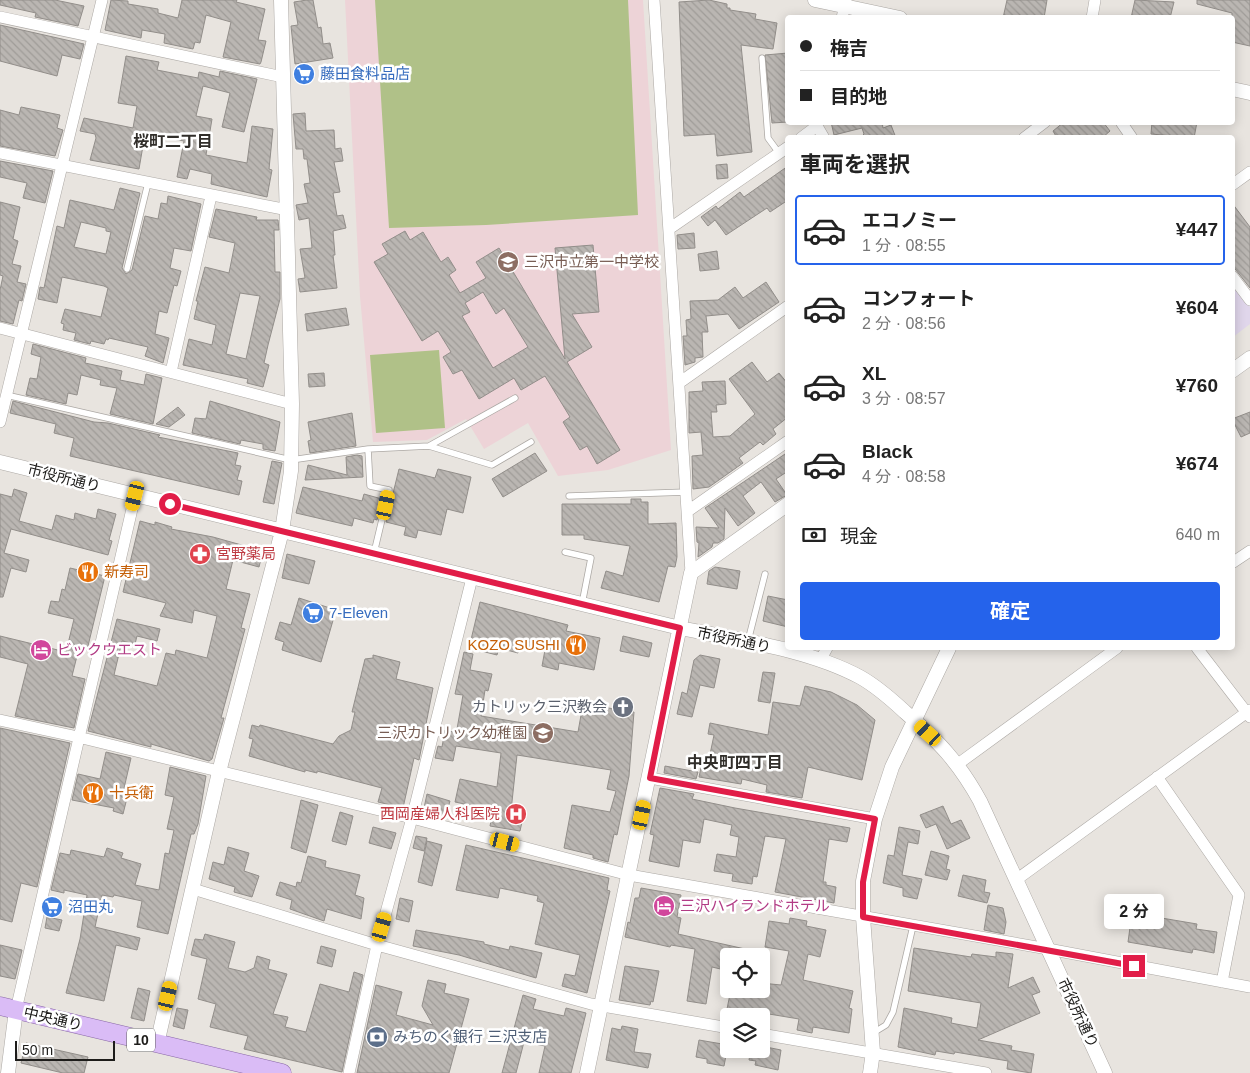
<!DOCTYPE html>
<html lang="ja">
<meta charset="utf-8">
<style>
:root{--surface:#fff;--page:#f2f2f2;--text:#222;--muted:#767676;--line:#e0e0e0;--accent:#2563eb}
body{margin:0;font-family:Helvetica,"Noto Sans JP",sans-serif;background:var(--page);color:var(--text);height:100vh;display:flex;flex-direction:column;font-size:19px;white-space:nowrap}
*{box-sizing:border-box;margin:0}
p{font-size:16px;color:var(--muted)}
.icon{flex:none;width:28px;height:28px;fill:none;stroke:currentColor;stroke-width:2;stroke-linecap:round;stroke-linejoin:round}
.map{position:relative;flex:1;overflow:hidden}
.panel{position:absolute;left:785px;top:135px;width:450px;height:515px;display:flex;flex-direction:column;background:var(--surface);border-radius:5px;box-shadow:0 2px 12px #0003}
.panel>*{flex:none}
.top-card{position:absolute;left:785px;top:15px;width:450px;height:110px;border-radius:5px;box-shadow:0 2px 12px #0003;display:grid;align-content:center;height:110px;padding:0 15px;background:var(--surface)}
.controls{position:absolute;left:720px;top:948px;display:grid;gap:10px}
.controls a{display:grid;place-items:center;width:50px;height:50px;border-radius:5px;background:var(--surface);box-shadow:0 2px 12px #0003;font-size:25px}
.scale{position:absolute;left:15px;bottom:12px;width:100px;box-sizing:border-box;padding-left:5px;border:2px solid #1d1c1a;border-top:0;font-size:14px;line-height:18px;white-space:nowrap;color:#1d1c1a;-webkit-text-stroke:4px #fff;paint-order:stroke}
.end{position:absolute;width:22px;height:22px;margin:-11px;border:6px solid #e11d48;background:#fff;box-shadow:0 0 0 2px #fff}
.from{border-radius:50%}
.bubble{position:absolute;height:35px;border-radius:5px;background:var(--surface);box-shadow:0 2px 12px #0003;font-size:16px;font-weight:700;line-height:35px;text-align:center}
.car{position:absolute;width:15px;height:30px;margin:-15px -8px;border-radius:6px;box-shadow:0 0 4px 1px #0007;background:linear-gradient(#f5c518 24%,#345 0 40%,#f5c518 0 76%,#345 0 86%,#f5c518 0)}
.top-card b{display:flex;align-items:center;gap:18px;height:48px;font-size:19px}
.top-card b+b{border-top:1px solid var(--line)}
.top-card i{width:12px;height:12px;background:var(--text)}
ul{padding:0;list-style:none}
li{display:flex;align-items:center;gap:15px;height:70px;margin:0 10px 8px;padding:0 5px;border:2px solid transparent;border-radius:5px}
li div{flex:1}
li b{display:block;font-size:19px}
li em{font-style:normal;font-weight:700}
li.current{border-color:var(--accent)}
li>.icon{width:45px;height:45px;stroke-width:1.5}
h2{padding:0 15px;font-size:22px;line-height:60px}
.pay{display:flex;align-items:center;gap:12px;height:55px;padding:0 15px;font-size:19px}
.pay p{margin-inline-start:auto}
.action{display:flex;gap:10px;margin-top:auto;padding:10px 15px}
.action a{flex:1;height:58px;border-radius:5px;background:var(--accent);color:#fff;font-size:20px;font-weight:700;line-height:58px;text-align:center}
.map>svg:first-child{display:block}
.commercial{fill:#e0d6eb}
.education{fill:#edd3d7}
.green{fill:#b0c188}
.building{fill:url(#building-back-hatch);stroke:#928e8a;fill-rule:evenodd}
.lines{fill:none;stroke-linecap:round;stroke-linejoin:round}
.service-casing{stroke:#aca8a4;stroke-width:7}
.minor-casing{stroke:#aca8a4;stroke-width:12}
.tertiary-casing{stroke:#aca8a4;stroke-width:15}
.primary-casing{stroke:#8867a5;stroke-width:19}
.service{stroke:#fff;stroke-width:5.5}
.minor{stroke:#fff;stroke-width:11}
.tertiary{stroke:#fff;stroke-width:14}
.primary{stroke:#dabcf6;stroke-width:18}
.route{stroke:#e11d48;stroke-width:6}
.labels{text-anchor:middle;stroke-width:5;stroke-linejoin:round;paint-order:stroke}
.shield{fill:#fff;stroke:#61605f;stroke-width:1}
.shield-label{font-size:14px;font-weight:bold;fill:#1d1c1a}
.shop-label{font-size:15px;fill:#366cbe;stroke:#fff;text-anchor:start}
.education-label{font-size:15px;fill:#785e54;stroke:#fff;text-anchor:start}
.street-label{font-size:15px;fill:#1d1c1a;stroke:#fff}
.health-label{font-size:15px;fill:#be3a42;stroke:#fff;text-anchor:start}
.food-label{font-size:15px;fill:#c56008;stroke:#fff;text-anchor:start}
.hotel-label{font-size:15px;fill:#b23c85;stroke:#fff;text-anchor:start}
.worship-label{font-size:15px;fill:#5b616d;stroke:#fff;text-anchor:end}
.service-label{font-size:15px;fill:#4e5e75;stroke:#fff;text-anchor:start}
.neighbourhood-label{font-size:16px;font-weight:bold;fill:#312e2a;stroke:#fff}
</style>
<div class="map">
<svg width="1250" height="1073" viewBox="0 0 1250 1073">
<defs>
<pattern id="building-back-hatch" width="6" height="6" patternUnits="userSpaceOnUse" patternTransform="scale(1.25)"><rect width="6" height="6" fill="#bab6b2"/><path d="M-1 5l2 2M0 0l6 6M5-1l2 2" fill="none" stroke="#9f9c98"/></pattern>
</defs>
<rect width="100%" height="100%" fill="#e8e4df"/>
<!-- commercial -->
<path class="commercial" d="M1232,282L1250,307V324L1233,337Z"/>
<!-- education -->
<path class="education" d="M345,0H643L671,450L608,470L558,476L528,423L484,449L466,419L427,440L373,442L360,296Z"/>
<!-- green -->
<path class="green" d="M375,0H628L638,215L486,225L389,228Z
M439,350L445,428L376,433L370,355Z"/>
<!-- building -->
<path class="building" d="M0,0H55L84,6L78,26L35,17L36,13L0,5Z
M111,0L128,1V4L158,9V13L178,18L182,0H237L236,2L265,9L258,40L266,41L261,62L260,64L223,57L231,22L206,15L200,43L195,42L193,49L164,43L165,34L142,30L141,38L105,30Z
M307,0H313L318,28L321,27L323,44L330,43L333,58L295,64L291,26L298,25L294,2Z
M709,0L727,4V8H730V10L756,14L755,19L777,23L773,49L741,45L752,152L717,156L715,134L684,136L679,2Z
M1007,0H1047L1044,18H1003Z
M1135,0L1174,2L1170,18H1131Z
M1197,0H1250V46L1232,42V13L1197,4Z
M0,25L84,44L80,59L62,55L57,76L0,61Z
M788,53V122L772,123L765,55Z
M126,56L159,62L157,70L198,78L199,72L219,77L220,71L257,79L244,132L222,127L230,93L203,86L196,116L212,119L206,155L247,163L252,126L273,129L269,169L272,170L267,197L211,184L212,174L190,169L187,179L177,177L184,141L145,134L139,169L90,160L96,138L95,134L80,131L84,118L133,128L137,106L118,103Z
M21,107L60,115L57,128L63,130L55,156L0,146V110L19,115Z
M305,113L306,131L334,130L335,149L341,148L343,161L334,162L340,192L333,193L337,216L343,215L346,228L333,231L335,255H333L337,288L300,292L298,279L305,278L300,249L312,248L309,218L299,220L296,205L308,203L304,184L310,183L307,159H304L303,149H296L293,114Z
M831,122H882L883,128L891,125L896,138H860L864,134L862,128L834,135Z
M1064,122H1103L1110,131L1102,138H1057L1053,131Z
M1152,122H1197L1194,138L1151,134Z
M0,161L53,171L45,203L23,198L27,183L0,177Z
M727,164L728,178L717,179L716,165Z
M788,166V200L770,212L767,208L726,235L715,220L708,226L701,217L716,206L718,209L740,192L744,197Z
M120,188L140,193L122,268L126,274L132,270L145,216L158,219L161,203L167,204L168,196L201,204L191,251L174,248L170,268L181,271L177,286L174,285L167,313L159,311L155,334L169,338L163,363L145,356L148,347L109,338L108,340L106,339L104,344L91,341L90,344L74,340L76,333L63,330L64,324L61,323L65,309L101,317L108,288L104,286L62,277L57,303L38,299L40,287L44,288L57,226L64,228L70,200L114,210ZM81,222L106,228V231L111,232L106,254L74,247Z
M0,202L20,207L13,239L18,241L12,264L21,266L17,282L26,284L22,301L19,300L13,324L0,321V290L3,276L0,275Z
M1232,203L1250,227V288L1232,265Z
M216,209L257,217L256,220H278L279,230H274L275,272H280V299L268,345L264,363L269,365L263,387L247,383L248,379L183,365L189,339L212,345L216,325L194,319L198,301H196L205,267L229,273L235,243L209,237ZM240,293L260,296L246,359L226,354Z
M405,231L410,240L423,232L441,262L448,257L456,270L449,275L460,293L486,278L476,262L499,248L565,359L555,248L593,245L599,312L572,314L592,347L567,362L620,450L597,464L587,446L580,450L563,422L570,417L545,376L521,390L514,378L479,399L462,370L453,374L443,357L451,352L438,331L422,341L374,262L388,254L382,244ZM483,292L496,314L504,308L528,347L493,368L462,316L470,312L465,303Z
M694,233L695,248L678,249L677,235Z
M717,251L719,269L700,271L698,254Z
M766,282L779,302L739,329L728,314L706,316L708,332H702L703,357L695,358V362L685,365L683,336H687L686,320L691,319L690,301L718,300L735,287L743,298Z
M346,308L349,325L307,331L305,314Z
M33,344L86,358L85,363L122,371L120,380L144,385L146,374L162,378L153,424L110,414L117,388L100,385L101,380L81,375L77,395L68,393L66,404L26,395L30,378L37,379L41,357L31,354Z
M752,362L767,382L779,373L788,384V417L773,429L776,434L763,445L760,442L739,458L743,463L709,487L693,489L692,456L703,455L701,432L689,433V392L703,391L702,382L725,381L726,404L716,405L717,412H711L713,437L730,436L755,414L729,379Z
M324,373L325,386L309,387L308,374Z
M13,401L94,422L108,423L160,435L158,437L238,453L235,465L241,466L237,480L242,481L239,495L70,456L74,438L54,433L56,424L10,413Z
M210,401L280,422L275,451L263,449V444L241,440L240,444L192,433L195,418L206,419Z
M178,407L185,415L169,427L156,424Z
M1250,412V433L1241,437L1232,419Z
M352,413L356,446L310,453L308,441L311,440L308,422Z
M788,452V471L776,479L787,495L775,502L761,482L743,496L755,513L738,526L725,508L724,539L718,543H713L712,547L698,557L699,543L697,542L696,527L719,528L705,508Z
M535,453L547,471L503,497L492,479Z
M357,455L362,456L363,477L305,480L308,465L347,475L346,457Z
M272,461L282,463L274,504L263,502Z
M399,469L435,478L438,469L471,477L463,513L447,509L441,535L418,530L416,538L404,535L406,527L386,522Z
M303,487L362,501L364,494L382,499L377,520L374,519L373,523L354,518L352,526L296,513Z
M14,489L27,493L19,521L52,530L56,515L74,520L75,513L96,519L98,509L116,514L109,540L112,541L108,555L11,529L4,553L29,560L26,572L11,568L3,597H0V494L12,497Z
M631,499H641V502H648V524L676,523L677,557L675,567L668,566L659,602L601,588L606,571L623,576L630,546L584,539V535H562V504H631Z
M140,521L155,525V522L172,527L171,529L213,537L263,551L259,567L233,560L226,589L250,594L241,628L245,629L221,718H224L220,732L212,759L209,761L151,744V747L88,731L117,619L160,629L157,641L137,636L135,644L122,641L114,675L157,686L166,653L175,655L176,650L207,658L217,616L194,610L192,623L160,616L166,603L123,592Z
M287,554L315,561L309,584L282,578Z
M715,567L740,571L737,589L707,584L709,571Z
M70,568L105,576L87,650L79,648L72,676L85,679L74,728L15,716L28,664L0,657V636L66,652L74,619L48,613L51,601L59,602L62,589L65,590Z
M768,596L788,600V627L763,621Z
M299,598L336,610L321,662L282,650L284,642L275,639L280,622L291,625Z
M480,602L568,625L566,631L600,638L594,670L559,663L558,670L542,666L545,650L520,644L518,653L499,648L497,655L469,648Z
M623,636L652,643L649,657L620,651Z
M464,652L473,654L470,670L492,674L488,691L485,690L481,716L578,732L583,704L634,712L629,776L617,835L614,834L608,862L593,858V855L564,848L572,805L610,812L616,791L607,789L611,770L517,755L511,811L524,813L520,831L490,826L493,810L455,802L460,779L497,787L501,753L456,746L453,761L435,758L438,746L442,747L445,730L453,732L454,729H457L463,695L455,694Z
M373,655L400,662L396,679L433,688L420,755L419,760L414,758L403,808L378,802L382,788L378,787L317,771V773L305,770V772L249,756L253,739L249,738L252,725L259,727L260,725L333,744L339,736L351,730L355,712H352L365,659L373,658Z
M700,655L720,659L714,688L700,685L692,717L677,714L682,692L687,694L694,660Z
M763,672L775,673L770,703L758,701Z
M805,686L831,692L857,705L875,720L862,780L808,767L802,798L766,792L767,785L742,779L741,784L699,777L702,763L708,764L714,735L708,734L710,723L768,735L773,702L800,706Z
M0,728L70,743L37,887L21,883L12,922L0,919Z
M106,752L131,758L122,797L127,798L123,814L113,811L114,808L72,800L78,774L100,779Z
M665,766L698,772L696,779L664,773Z
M170,767L206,776L198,824L194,834H191L168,934L137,927L142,901L114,895L113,897L102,895L95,927L140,938L137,950L116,945L104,1001L66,993L80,939L87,895L64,890V893L51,890L60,853L70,855L71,850L104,857L107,848L123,853L121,858L141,864L135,885L159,890L165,853L169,854L174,830L167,829L174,797L165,795Z
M660,788L694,794L692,799L735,808L850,828L847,842L829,839L823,882H826V885L836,887L834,903L775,892L786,839L765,836L757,877L753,876L752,884L732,881L733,874L714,871L717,854L736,857L739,837L730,835L732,825L704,819L700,843L683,840L679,867L649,861L654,835L650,834Z
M427,794L450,801L445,818L426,813L424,808Z
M301,800L318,805L306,853L291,848Z
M943,806L951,824L961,820L970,838L947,849L936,824L926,828L920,815Z
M340,812L353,816L346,845L332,841Z
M373,827L396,833L391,849L369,843Z
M899,827L920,831L918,844L908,842L902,875L922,879L917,899L903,896V888L883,883L888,855L894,856Z
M416,836L427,838L424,851L413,848Z
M427,841L442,845L432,886L418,882Z
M466,845L609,878L607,890L610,891L587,993L562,986L565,974L575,976L580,955L535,944L544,903L537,901L538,896L500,888L498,898L456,890Z
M228,847L249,853L244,871L259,876L252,897L234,892L235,887L209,879L213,862L224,865Z
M931,851L949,856L946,869L950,870L947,880L925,875Z
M308,856L326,861L325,867L360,875L355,895L364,898L361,919L327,909L324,921L290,909L292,900L276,895L280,882L296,887L297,882L301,883Z
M963,875L986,880L984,892L990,893L987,903L958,896Z
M641,888L681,895L677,917L681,918L678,934L754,951V956H729V971L712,967L706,1004L687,1001L695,949L671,945L670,947L625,937L628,922L630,923L635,898H639Z
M400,898L413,901L409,922L396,919Z
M988,905L1003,908L1006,922L1004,934L984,930Z
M1132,913L1197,924L1196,929L1217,932L1214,953L1193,949L1192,953L1128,942Z
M47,917L62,920L59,931L45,928Z
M790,918L807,921L806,926L826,930L820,957L808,954L803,980L853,991L849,1008L852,1009L849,1033L813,1027L812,1033L797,1030L799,1019L763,1013L762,1016L726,1014L731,989H761V983L781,985L789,951L765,947L769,921L789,924Z
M416,930L484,942V944L509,950L510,946L542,953L536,978L459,955L413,946Z
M205,934L235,942L228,968L245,972L254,968L257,956L270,960L268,969L287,974L273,1014L288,1017L285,1027L306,1032L320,984L349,992L354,972L363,975L342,1072L244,1049L248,1036L210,1027L216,1004L198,999L207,959L191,955L195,939L203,940Z
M0,945L22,950L15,979L0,976Z
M321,946L336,950L332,967L317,963Z
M914,948L971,957L972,954L996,957V952L1013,954L1008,988L1033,977L1040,992L1032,995L1040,1013L978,1040L1012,1046L1011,1050L1034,1054L1031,1073L1007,1069L1008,1061L955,1052L954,1054L936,1051L935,1055L898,1047L904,1008L952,1018L951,1023L977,1028L981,1003L908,991Z
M625,966L659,971L653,1002L651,1001L650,1005L619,1000Z
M428,980L446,984L444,993L469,999L449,1073H357L376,985L402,992L396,1015L433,1025L422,1006Z
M138,988L150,991L144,1021L131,1018Z
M523,995L536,999L533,1009L564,1016L566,1008L586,1013L571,1073H539L545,1046L524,1042L516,1073H502Z
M177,1008L188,1010L184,1029L173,1026Z
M622,1026L638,1029L634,1052L651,1054L648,1068L606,1060L612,1028L621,1030Z
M699,1040L728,1045L724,1066L707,1063V1059L696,1057Z
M26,1043L88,1057L84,1073H63L21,1063Z
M761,1046L781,1050L778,1070L755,1065L756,1061L749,1060L751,1049H761Z"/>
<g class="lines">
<!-- service casing -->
<g class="service-casing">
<path id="service" d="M762,58L768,138L779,153
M127,269L148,183
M6,395L291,460L368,449L429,446L515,398
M429,446L492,465L531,442
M368,449L370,486L389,490L374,553
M569,496L687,492
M565,552L591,558L582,604
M748,641L765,574
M873,1033L886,1025L893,1012L913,926"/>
</g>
<!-- minor casing -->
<g class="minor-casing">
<path id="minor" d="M654,0L691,573
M0,17L283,77
M842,18L846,0
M1092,18L1095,0
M1121,122L1132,138
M817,126L824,138
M801,138L817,126V122
M1024,138L1045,122
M0,153L288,210
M1232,185L1250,172
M669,229L788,147
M1232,276L1250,300
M0,328L292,404
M171,372L211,196
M679,383L788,306
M0,422L102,0
M688,511L788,441
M1232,563L1250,551
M1197,648L1250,717
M820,661L827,648
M0,720L78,737L412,818L629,875L1048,949L1250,987
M958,764L1117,648
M1157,777L1239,895L1222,982
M650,778L875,819
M1016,880L1250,710
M193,889L377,945L591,1004L729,1028
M16,1010L135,496
M761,1034L986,1073
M349,1073L377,945L412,818L472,578"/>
</g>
<!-- tertiary casing -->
<g class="tertiary-casing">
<path id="tertiary" d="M815,0L900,18
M1232,89L1250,93
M1232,371L1250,358
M0,462L680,628C738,640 808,649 860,677C876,686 891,699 905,712C938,741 958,761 980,801L1105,1073
M157,1044L219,772L282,531L291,471L292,404L281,0
M8,1073L16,1010
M587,1073L691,573L788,504
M870,1073L873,1052L863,917V881L875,819L892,767L949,648"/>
</g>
<!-- primary casing -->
<g class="primary-casing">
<path id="primary" d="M0,1006L282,1073"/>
</g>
<!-- service -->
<use href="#service" class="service"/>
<!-- minor -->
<use href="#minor" class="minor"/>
<!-- tertiary -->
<use href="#tertiary" class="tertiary"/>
<!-- primary -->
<use href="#primary" class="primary"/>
</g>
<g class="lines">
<!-- route -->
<path class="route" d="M170,504L680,628L650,778L875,819L863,882V917L1134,966"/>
</g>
<!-- icons -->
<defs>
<g id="supermarket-disc" transform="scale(1.125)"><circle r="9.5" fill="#3f7fe0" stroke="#fff"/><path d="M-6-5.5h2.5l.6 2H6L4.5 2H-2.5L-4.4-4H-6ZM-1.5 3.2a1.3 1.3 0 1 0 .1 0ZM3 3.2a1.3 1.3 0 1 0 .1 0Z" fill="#fff"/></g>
<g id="school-disc" transform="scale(1.125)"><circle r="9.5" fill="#8d6e63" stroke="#fff"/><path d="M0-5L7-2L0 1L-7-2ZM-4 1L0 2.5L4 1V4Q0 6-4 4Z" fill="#fff"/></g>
<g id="pharmacy-disc" transform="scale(1.125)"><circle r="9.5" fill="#e0444e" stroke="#fff"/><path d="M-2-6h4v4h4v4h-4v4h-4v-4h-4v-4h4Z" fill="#fff"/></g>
<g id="restaurant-disc" transform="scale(1.125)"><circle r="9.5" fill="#e8710a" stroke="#fff"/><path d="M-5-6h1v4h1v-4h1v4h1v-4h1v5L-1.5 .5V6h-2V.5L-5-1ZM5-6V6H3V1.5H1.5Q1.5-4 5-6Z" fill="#fff"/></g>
<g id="hotel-disc" transform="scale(1.125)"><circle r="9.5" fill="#d1479c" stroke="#fff"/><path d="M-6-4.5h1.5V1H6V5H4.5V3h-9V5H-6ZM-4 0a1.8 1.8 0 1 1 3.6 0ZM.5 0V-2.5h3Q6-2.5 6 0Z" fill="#fff"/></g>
<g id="church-disc" transform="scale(1.125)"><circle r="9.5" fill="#6b7280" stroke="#fff"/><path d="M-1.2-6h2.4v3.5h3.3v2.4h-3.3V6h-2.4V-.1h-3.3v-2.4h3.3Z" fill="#fff"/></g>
<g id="hospital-disc" transform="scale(1.125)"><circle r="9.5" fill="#e0444e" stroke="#fff"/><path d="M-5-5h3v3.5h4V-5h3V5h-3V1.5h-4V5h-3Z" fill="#fff"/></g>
<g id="bank-disc" transform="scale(1.125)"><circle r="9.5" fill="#5c6f8a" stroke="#fff"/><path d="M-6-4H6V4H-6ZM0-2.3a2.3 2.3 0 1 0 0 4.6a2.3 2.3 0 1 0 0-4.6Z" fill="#fff"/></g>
</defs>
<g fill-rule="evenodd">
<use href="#supermarket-disc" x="304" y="74"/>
<use href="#school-disc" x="508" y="262"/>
<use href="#pharmacy-disc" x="200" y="554"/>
<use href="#restaurant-disc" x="88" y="572"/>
<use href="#supermarket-disc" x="313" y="613"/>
<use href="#restaurant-disc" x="576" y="645"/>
<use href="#hotel-disc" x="41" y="650"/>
<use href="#church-disc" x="623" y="707"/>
<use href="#school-disc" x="543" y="733"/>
<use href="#restaurant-disc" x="93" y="793"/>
<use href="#hospital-disc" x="516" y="814"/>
<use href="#hotel-disc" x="664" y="906"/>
<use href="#supermarket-disc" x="52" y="907"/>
<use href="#bank-disc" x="377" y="1037"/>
</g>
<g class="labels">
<!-- shield labels -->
<rect class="shield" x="127" y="1028.5" width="28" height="23" rx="4"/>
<g class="shield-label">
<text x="141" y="1045">10</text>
</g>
<!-- shop labels -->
<g class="shop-label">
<text x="320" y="79">藤田食料品店</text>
<text x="329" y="618">7-Eleven</text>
<text x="68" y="912">沼田丸</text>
</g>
<!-- education labels -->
<g class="education-label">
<text x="524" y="267">三沢市立第一中学校</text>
<text x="527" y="738" text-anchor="end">三沢カトリック幼稚園</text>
</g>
<!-- street labels -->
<g class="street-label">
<text transform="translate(64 478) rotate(14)" y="5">市役所通り</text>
<text transform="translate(734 640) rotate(12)" y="5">市役所通り</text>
<text transform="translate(1078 1013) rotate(65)" y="5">市役所通り</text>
<text transform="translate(53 1019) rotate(13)" y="5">中央通り</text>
</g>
<!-- health labels -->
<g class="health-label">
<text x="216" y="559">宮野薬局</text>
<text x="500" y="819" text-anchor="end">西岡産婦人科医院</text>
</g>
<!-- food labels -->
<g class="food-label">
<text x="104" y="577">新寿司</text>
<text x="560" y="650" text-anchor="end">KOZO SUSHI</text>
<text x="109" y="798">十兵衛</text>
</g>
<!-- hotel labels -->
<g class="hotel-label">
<text x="57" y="655">ビックウエスト</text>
<text x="680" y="911">三沢ハイランドホテル</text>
</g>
<!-- worship labels -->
<g class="worship-label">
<text x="607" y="712">カトリック三沢教会</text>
</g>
<!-- service labels -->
<g class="service-label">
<text x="393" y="1042">みちのく銀行 三沢支店</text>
</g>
<!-- neighbourhood labels -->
<g class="neighbourhood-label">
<text x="173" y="147">桜町二丁目</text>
<text x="735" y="768">中央町四丁目</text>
</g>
</g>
</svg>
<div class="controls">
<a><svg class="icon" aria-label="locate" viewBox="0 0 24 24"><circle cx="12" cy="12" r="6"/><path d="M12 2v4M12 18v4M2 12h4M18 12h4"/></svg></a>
<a><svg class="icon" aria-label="layers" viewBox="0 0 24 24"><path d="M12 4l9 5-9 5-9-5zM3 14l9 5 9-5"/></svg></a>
</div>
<div class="scale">50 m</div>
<i class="end from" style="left:170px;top:504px"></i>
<i class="end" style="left:1134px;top:966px"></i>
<div class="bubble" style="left:1104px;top:894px;width:60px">2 分</div>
<i class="car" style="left:135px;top:496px;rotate:194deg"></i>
<i class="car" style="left:386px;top:505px;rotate:12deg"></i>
<i class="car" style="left:928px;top:733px;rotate:312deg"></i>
<i class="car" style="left:642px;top:815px;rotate:12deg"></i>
<i class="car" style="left:505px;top:842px;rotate:104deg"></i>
<i class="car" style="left:382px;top:927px;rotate:16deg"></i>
<i class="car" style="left:168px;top:996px;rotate:13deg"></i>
<div class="top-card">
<b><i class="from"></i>梅吉</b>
<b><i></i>目的地</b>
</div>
<section class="panel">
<h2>車両を選択</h2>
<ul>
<li class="current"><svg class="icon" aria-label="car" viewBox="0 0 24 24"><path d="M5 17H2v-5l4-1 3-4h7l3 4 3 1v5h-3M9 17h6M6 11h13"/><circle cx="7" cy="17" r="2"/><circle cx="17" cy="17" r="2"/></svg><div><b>エコノミー</b><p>1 分 · 08:55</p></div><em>¥447</em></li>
<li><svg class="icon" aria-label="car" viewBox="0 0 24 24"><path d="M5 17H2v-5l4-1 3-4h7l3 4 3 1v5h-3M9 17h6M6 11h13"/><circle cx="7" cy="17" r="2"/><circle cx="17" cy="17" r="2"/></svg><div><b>コンフォート</b><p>2 分 · 08:56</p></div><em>¥604</em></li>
<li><svg class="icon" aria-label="car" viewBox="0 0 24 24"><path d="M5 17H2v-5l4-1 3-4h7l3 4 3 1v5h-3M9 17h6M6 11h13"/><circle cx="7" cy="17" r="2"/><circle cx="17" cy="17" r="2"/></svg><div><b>XL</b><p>3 分 · 08:57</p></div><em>¥760</em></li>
<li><svg class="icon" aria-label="car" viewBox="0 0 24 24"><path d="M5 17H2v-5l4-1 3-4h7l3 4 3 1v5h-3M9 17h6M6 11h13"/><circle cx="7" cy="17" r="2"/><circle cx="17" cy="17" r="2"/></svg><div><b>Black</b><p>4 分 · 08:58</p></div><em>¥674</em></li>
</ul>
<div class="pay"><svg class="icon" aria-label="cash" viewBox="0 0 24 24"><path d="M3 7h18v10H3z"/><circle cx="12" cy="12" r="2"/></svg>現金<p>640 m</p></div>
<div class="action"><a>確定</a></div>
</section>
</div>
